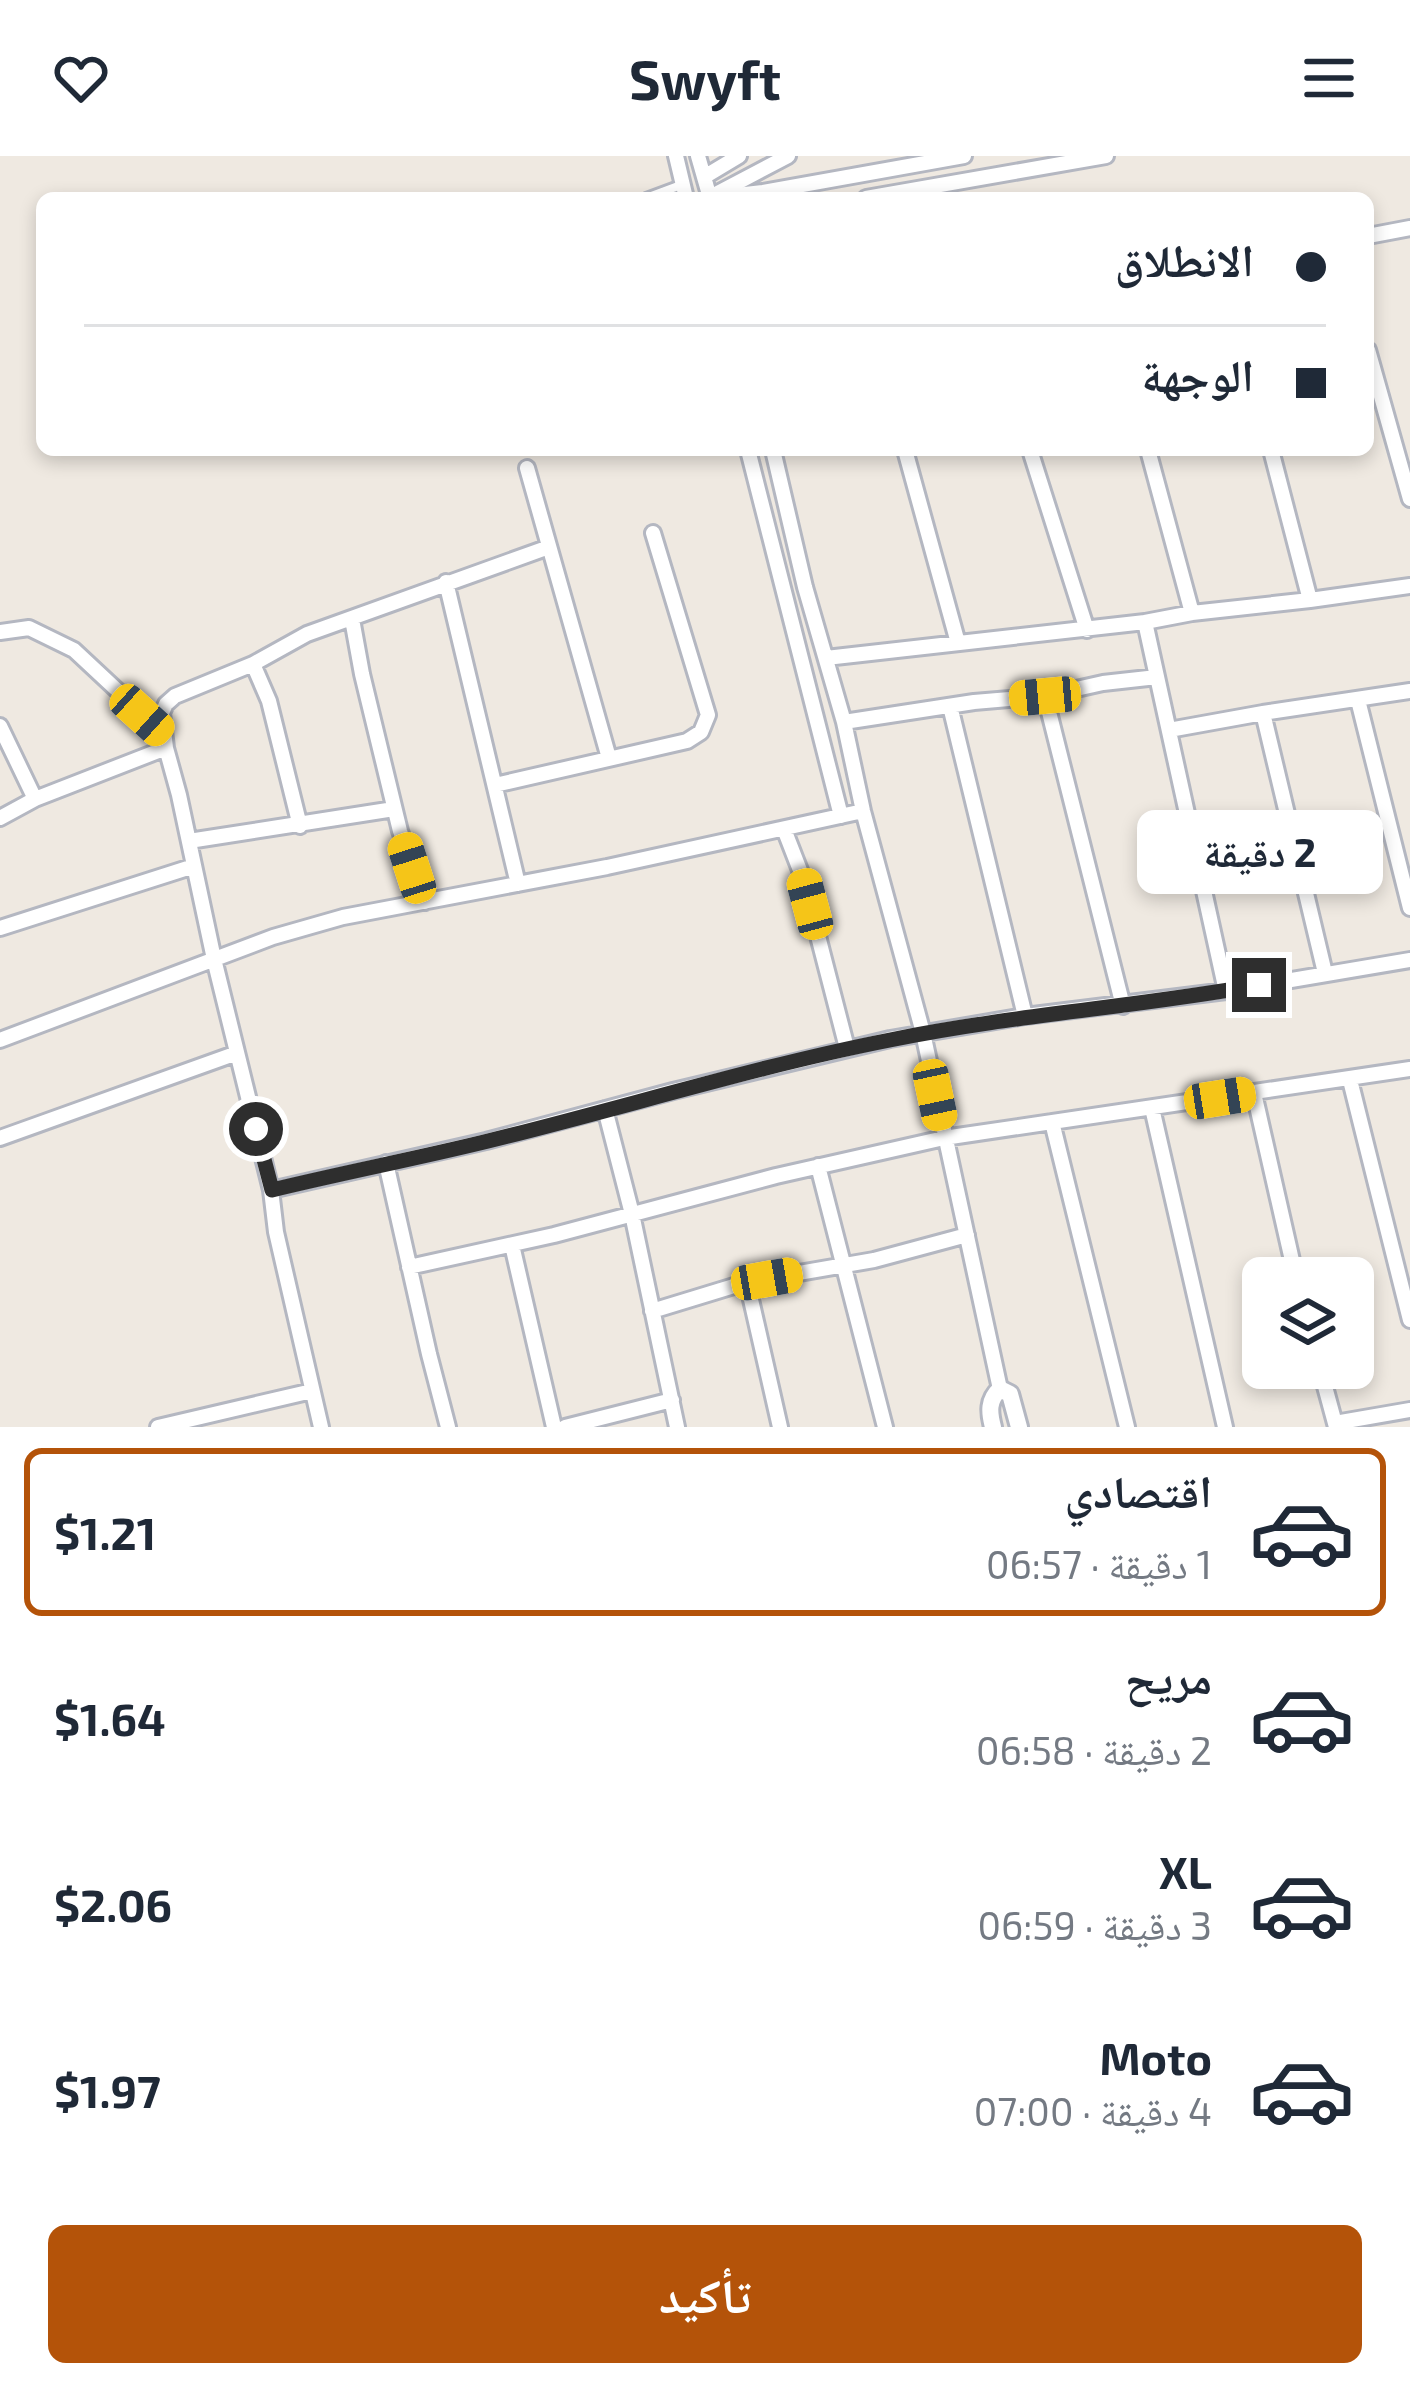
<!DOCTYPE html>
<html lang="ar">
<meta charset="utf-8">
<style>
:root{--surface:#fff;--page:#f6f6f7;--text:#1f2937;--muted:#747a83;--line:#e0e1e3;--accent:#b45309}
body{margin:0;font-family:"Exo 2","Noto Naskh Arabic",sans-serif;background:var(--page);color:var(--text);direction:rtl;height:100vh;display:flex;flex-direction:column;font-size:45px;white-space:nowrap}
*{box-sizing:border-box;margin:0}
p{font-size:39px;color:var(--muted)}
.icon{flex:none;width:66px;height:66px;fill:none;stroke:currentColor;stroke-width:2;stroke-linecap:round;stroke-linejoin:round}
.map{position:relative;height:1271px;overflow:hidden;direction:ltr}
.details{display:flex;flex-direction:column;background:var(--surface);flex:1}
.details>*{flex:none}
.banner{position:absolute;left:36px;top:36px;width:1338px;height:264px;border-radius:18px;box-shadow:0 6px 18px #0003;direction:rtl;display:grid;align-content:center;height:264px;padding:0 48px;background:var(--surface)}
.buttons{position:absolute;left:1242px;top:1101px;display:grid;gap:24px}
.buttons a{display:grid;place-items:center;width:132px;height:132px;border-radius:18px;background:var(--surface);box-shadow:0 6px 18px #0003;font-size:60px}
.end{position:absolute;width:54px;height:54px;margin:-27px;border:15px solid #2e2e2e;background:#fff;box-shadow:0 0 0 6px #fff}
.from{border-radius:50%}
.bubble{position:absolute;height:84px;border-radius:18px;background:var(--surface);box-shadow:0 6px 18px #0003;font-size:39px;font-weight:700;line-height:84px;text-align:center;direction:rtl}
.car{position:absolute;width:36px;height:72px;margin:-36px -18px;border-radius:15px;box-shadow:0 0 9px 3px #0007;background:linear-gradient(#f5c518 24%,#345 0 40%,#f5c518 0 76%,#345 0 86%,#f5c518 0)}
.banner b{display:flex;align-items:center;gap:42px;height:114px;font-size:45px}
.banner b+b{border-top:3px solid var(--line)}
.banner i{width:30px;height:30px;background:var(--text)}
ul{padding:21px 0 0;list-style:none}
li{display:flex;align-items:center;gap:36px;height:168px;margin:0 24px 18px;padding:0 24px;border:6px solid transparent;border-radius:18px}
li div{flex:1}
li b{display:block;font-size:45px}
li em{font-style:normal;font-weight:700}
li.current{border-color:var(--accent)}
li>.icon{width:108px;height:108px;stroke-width:1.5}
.cta{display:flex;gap:24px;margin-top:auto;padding:24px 48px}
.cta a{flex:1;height:138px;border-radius:18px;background:var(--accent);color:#fff;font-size:48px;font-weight:700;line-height:138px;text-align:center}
header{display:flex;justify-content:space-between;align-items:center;height:156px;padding:0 48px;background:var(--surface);font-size:54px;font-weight:700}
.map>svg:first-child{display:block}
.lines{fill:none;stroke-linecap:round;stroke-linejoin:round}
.service-casing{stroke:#b4b7c1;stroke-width:14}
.minor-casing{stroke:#b4b7c1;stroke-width:20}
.tertiary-casing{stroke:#b4b7c1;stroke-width:22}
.service{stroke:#fff;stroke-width:8}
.minor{stroke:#fff;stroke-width:14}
.tertiary{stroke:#fff;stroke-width:16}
.route{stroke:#2e2e2e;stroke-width:15}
</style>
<header><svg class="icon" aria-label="menu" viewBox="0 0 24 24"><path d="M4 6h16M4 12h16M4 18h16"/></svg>Swyft<svg class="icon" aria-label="heart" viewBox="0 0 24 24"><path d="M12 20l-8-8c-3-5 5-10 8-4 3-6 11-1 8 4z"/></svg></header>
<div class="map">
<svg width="1410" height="1271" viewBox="0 0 1410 1271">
<rect width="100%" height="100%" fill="#efe9e1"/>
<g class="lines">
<!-- service casing -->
<g class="service-casing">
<path id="service" d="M646,42L681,29"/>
</g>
<!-- minor casing -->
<g class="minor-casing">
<path id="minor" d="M676,0L686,42
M698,0L710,42
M704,21L739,0
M714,39L788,0
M710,42L763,36L964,0
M866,42L1106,0
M1368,80L1410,72
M1368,194L1410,343
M748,294L841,660
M773,294L805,431L844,566L863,655L923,877L1000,1233
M905,294L958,487
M1030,294L1087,474
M1148,294L1192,457
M527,312L609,602
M446,426L518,728
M1310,444L1410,430
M352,463L362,518L400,675L425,746
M1145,466L1192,457L1310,444L1271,294
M0,476L29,472L74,494L164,578
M826,502L1145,466L1226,835
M253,508L269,545L300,670
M1045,540L1123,850
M1358,544L1410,752
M950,550L1025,860
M1263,557L1325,817
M844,566L974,546L1045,540L1103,527L1157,521
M0,570L35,643
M1169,574L1263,557L1410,535
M495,629L687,585L701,576L708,559L653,377
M0,662L35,643L166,592
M784,673L803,722L847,892
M189,685L394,653
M0,772L194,710
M0,884L273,781L343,761L607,711L863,655
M1350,924L1410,1164
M1254,937L1296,1122
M1152,952L1225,1271
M605,953L632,1058L677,1271
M1052,966L1127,1271
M0,982L237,897
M386,1007L429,1198L448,1271
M818,1010L885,1271
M271,1034L486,985L673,935L890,883L1025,860L1226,835L1410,804
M512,1089L554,1271
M409,1111L554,1079L776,1020L944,982L1410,913
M747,1126L780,1271
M652,1155L747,1126L874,1104L967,1079
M1320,1212L1336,1271
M1335,1267L1410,1254
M158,1271L312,1235
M321,1271L276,1076L271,1034L214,803L179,639L166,592L162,557L166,548L175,540L253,508L307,478L549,391
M565,1271L672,1244"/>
</g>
<!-- tertiary casing -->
<g class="tertiary-casing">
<path id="tertiary" d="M993,1271C989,1256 988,1244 1000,1233L1010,1238L1019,1271"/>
</g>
<!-- service -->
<use href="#service" class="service"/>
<!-- minor -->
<use href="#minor" class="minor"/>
<!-- tertiary -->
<use href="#tertiary" class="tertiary"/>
</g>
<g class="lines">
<!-- route -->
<path class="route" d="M256,973L272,1034C342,1017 414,1003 484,986C620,953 753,911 890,884C1012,859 1136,851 1259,829"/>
</g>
</svg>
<div class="buttons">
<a><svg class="icon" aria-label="layers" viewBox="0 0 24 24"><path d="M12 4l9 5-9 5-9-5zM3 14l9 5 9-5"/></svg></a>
</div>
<i class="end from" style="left:256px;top:973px"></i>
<i class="end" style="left:1259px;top:829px"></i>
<div class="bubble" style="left:1137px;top:654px;width:246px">2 دقيقة</div>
<i class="car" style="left:1045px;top:540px;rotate:265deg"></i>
<i class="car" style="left:142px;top:559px;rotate:132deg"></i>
<i class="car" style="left:412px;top:712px;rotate:342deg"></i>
<i class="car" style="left:810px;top:748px;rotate:345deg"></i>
<i class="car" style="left:935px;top:939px;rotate:168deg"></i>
<i class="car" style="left:1220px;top:942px;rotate:81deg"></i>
<i class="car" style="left:767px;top:1123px;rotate:80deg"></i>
<div class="banner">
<b><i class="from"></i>الانطلاق</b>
<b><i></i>الوجهة</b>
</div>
</div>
<section class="details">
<ul>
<li class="current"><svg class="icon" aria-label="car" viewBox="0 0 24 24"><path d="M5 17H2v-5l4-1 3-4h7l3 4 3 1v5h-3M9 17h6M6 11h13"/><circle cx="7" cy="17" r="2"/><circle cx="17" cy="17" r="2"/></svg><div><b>اقتصادي</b><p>1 دقيقة · 06:57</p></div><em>$1.21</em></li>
<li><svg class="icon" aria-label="car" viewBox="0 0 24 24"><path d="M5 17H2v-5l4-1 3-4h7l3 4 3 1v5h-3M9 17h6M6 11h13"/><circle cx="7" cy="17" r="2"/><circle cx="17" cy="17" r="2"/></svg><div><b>مريح</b><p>2 دقيقة · 06:58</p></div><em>$1.64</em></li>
<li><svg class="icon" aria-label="car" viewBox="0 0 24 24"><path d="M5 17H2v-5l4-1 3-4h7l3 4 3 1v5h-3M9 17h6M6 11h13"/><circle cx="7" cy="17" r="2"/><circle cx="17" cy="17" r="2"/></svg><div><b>XL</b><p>3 دقيقة · 06:59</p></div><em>$2.06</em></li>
<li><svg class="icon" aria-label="car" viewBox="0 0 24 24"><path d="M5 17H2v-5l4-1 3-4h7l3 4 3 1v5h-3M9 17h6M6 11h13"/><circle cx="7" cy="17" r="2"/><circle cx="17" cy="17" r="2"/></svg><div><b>Moto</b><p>4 دقيقة · 07:00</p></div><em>$1.97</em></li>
</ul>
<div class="cta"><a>تأكيد</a></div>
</section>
